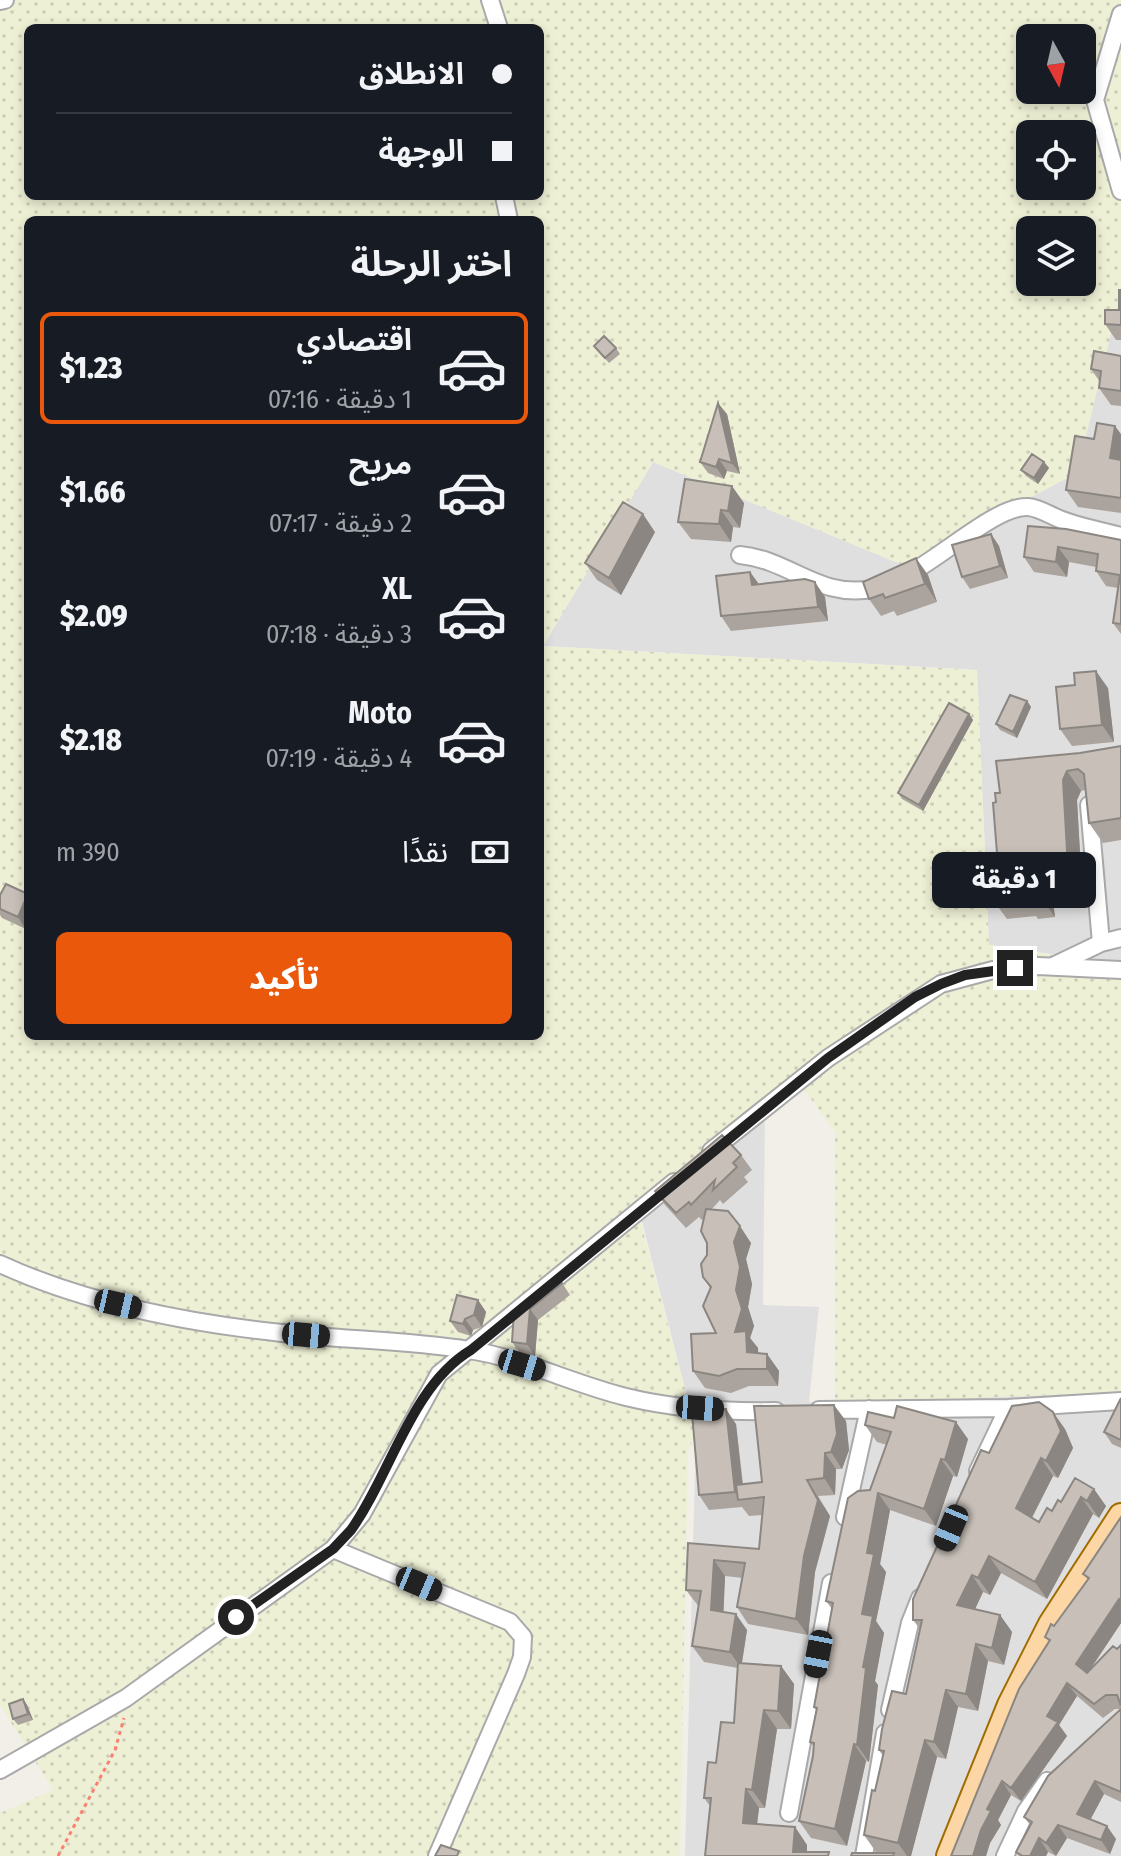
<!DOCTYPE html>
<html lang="ar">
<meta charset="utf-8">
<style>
:root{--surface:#171b24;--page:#242831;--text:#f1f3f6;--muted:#9ea1a6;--line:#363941;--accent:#ea580c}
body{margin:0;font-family:"Fira Sans Condensed","Noto Sans Arabic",sans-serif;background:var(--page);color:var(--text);direction:rtl;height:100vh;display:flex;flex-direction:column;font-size:30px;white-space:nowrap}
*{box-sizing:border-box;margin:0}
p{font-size:26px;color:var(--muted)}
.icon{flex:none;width:44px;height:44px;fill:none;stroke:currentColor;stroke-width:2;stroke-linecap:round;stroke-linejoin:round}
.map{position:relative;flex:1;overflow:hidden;direction:ltr}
.side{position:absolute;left:24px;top:216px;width:520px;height:824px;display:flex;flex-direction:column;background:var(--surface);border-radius:12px;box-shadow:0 4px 12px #0003;direction:rtl}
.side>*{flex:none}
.guide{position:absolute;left:24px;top:24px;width:520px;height:176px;border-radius:12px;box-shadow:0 4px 12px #0003;direction:rtl;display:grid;align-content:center;height:176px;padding:0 32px;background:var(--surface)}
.needle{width:52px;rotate:172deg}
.controls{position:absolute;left:1016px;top:24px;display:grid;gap:16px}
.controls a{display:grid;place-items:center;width:80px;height:80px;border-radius:12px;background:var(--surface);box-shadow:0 4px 12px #0003;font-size:40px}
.end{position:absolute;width:36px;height:36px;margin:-18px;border:10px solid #222;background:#fff;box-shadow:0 0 0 4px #fff}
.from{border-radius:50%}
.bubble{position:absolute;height:56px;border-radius:12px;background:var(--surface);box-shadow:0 4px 12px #0003;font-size:26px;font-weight:800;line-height:56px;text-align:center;direction:rtl}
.car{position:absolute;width:24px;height:48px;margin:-24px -12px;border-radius:10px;box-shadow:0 0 6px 2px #0007;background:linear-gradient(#222 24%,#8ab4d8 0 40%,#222 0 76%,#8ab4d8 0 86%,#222 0)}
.guide b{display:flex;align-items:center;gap:28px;height:76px;font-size:30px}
.guide b+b{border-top:2px solid var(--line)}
.guide i{width:20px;height:20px;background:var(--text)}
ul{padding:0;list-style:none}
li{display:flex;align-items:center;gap:24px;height:112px;margin:0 16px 12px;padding:0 16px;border:4px solid transparent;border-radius:12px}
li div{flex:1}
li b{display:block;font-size:30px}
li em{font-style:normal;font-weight:800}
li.selected{border-color:var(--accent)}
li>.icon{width:72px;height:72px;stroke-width:1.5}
h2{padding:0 32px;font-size:36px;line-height:96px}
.pay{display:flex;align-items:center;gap:20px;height:88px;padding:0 32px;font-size:30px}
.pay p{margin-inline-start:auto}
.action{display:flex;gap:16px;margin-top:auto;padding:16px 32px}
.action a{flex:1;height:92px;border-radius:12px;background:var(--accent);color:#fff;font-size:32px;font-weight:800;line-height:92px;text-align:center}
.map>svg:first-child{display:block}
.residential{fill:#e0dfdf}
.farmland{fill:url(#farmland-dots);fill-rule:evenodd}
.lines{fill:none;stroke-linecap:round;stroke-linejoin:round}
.street-casing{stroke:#a9a9a9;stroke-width:20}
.primary-casing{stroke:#a06b00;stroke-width:28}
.path{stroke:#fa8072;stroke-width:3;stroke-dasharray:4 4;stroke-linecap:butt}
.street{stroke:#fff;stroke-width:16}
.primary{stroke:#fcd6a4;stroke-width:24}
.wall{fill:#aba49e}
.shaded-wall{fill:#8b8681}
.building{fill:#c7bfb8;stroke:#8b8681;stroke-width:2}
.route{stroke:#222;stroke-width:10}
</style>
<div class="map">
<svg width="1121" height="1856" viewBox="0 0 1121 1856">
<defs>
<pattern id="farmland-dots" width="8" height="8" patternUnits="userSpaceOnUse" patternTransform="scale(2)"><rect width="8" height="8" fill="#eef0d5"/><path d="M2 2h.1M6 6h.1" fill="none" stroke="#ccceb7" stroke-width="1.8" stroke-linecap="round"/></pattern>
</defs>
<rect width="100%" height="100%" fill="#f2efe9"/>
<!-- residential -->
<path class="residential" d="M1121,294V964L989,945L977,670L543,646L653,462L903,565Z
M765,1108L763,1305L819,1307L809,1402L1121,1392V1856H685L696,1431L639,1210Z"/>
<!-- farmland -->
<path class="farmland" d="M0,0H1121V293L1077,473L903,565L653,462L543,646L977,670L989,945L1121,966V1392L835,1404V1132L798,1081L635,1201L696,1431L688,1452L680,1856H0V1813L53,1790L0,1705ZM28,28H540V196H28ZM1030,38H1082V90H1030ZM1030,134H1082V186H1030ZM28,220H540V1036H28ZM1030,230H1082V282H1030Z"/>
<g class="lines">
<!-- street casing -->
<g class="street-casing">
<path id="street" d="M490,0L499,28
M0,1L5,0
M1121,14L1095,100L1121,191
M504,196L509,220
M740,555C791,560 818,599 873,589C921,580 990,505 1028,507C1040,508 1051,516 1062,520C1081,527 1101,531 1121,536
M1089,805L1101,943
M1053,966L1101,943L1121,938
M711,1151L828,1058L941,984L993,970L1038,966L1121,970
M0,1264C87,1304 187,1323 282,1333C344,1340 407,1340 469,1350C522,1358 573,1384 626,1397C675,1409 726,1412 776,1411
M819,1410L1008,1408L1121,1401
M978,1471L1008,1408
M845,1517L869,1409
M333,1549L510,1622L523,1637L522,1657L516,1674L437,1856
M890,1710L910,1623L920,1598
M0,1770L126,1698L333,1549L362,1514L439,1374L674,1182
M789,1813L831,1583
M864,1856L885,1733
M1005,1856L1026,1811L1047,1781"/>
</g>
<!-- primary casing -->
<g class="primary-casing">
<path id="primary" d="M949,1856L1010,1705L1051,1624L1121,1516"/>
</g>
<!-- path -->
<path class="path" d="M58,1856L115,1750L124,1718"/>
<!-- street -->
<use href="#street" class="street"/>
<!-- primary -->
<use href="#primary" class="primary"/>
</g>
<!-- wall -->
<path class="wall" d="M1121,290V340H1116L1105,324L1119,310Z
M594,346L616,348L620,354L609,363Z
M1121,356V406L1111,405L1099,388L1100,382L1091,369Z
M727,414L740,474L727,471L724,479L708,473L700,462Z
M1121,434V513L1078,507L1066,490L1094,439Z
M1044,462L1049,468L1038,484L1026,476L1021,470Z
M744,503L740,528L733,527L731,542L691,539L678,522Z
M1028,526L1121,540V634L1113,623L1118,588L1106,586L1096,571V567L1069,562L1067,577L1034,572L1024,557Z
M655,532L621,595L597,580L585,563Z
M991,534L999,546L1008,578L970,589L962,577Z
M750,572L759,584L825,597L828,621L731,631L721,616Z
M928,575L937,602L897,616L894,611L881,616L869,599Z
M1108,688L1114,742L1072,746L1060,729Z
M1027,701L1031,707L1017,738L1000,730L996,724Z
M969,714L973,720L923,811L902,799L898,793Z
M1121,746V840L1103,843L1089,823L1085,790L1081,791L1077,800L1082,888L1073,889L1074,900L1053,902L1055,917L1038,919L1036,916L1007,919L993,900L997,853L996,802L1000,793L1080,753Z
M28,894L26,929L2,918L0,915V895Z
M741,1155L752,1170L744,1177L748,1182L723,1204L720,1200L711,1210L751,1243L746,1259L752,1284L748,1307L754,1326L750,1338L758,1348V1353L767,1354L779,1371L778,1386H749L731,1393L705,1388L693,1371L716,1333L710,1288L703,1277L707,1255L704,1218L702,1220L699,1217L686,1228L665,1205L655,1191Z
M562,1283L570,1295L538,1320L535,1356L520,1353L512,1342L514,1311Z
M478,1300L486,1312L482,1327L473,1330L471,1336L458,1332L450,1321Z
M1121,1398V1448L1112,1444L1104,1432Z
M846,1421L849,1450L842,1469H836L835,1495L818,1496L830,1516L815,1572L808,1635L748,1624L737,1607L743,1578L725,1576L723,1612L747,1630L742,1663L781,1666L794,1684L791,1729H777L765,1808H759L757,1824L795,1827L807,1845L705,1856L710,1806L704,1798L716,1763L734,1723L738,1668L704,1662L692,1646L699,1607L686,1590L688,1543L759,1549L762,1515L749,1516L742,1507L709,1510L699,1495L736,1424L743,1484L762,1482Z
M865,1425L968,1439L957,1477L953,1476L936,1526L890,1510L880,1564L886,1572L876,1621L884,1633L875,1681L878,1685L869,1762L866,1761L847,1846L811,1838L799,1821L813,1756L814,1747L810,1742L816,1710L814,1707L832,1609L826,1601L870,1490L887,1445L877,1442Z
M1065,1429L1073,1448L1058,1478L1053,1476L1032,1518L1039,1522L1052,1511L1061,1502L1075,1478L1106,1506L1099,1518L1093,1514L1047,1599L1001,1573L990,1595L983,1592L975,1609L1000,1615L1012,1632L1004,1665L988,1661L978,1711L958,1707L946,1759L937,1757L911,1856H851L879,1853L876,1852L864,1835L883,1756L879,1750L906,1694L920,1629L913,1620L989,1453Z
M1121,1517V1623L1090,1670L1117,1649L1121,1645V1709H1115L1103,1718L1077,1696L1059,1725L1067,1736L1021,1801L1011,1795L998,1820L1001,1825L990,1843L986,1856H951L1049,1642L1045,1637L1088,1580L1083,1574Z
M23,1699L27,1705L33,1720L18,1725L13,1719Z
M1121,1709V1802L1104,1794L1091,1819L1116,1839L1110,1854L1067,1838L1056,1856L1048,1852L1046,1856H1019L1016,1852L1030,1825L1024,1817Z"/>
<!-- shaded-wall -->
<path class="shaded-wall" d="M718,403L727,414L740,474L732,463Z
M1115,426L1121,434V474L1110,458Z
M719,459L727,471L724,479L716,467Z
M1044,462L1049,468L1038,484L1034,478Z
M732,486L744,503L740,528L728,511Z
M721,510L733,527L731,542L719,524Z
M643,514L655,532L621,595L609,578Z
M991,534L999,546L1008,578L1000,566Z
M1058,547L1069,562L1067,577L1056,562Z
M916,558L928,575L937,602L925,584Z
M750,572L760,586L752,585Z
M815,582L825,597L828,621L818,607Z
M1096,671L1108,688L1114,742L1102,725Z
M1027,701L1031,707L1017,738L1013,732Z
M969,714L973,720L923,811L919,805Z
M1067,771L1081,791L1077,800L1082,888L1068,868L1063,780Z
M1059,869L1073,889L1074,900L1060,881Z
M1039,883L1053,902L1055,917L1041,898Z
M28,896V924L26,929L18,917Z
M740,1226L751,1243L746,1259L752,1284L748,1307L754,1326L750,1338L758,1348L759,1369L747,1352L735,1332L736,1290L734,1242Z
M478,1300L486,1312L482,1327L474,1315Z
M530,1309L538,1320L535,1356L527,1344Z
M465,1319L473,1330L471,1336L463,1324Z
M767,1354L779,1371L778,1386L767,1369Z
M834,1405L846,1421L849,1450L842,1469L831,1452Z
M726,1409L736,1424L744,1499L740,1500L735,1492Z
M1053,1412L1065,1429L1073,1448L1058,1478L1046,1461Z
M956,1422L968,1439L957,1477L945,1460Z
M825,1453L836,1469L835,1495L824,1478Z
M1041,1458L1053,1476L1028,1525L1016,1508Z
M941,1459L953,1476L936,1526L924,1509Z
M807,1480L830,1516L815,1572L808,1635L796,1619Z
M1094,1489L1106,1506L1099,1518L1087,1501Z
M878,1493L890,1510L880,1564L886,1572L876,1621L884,1633L875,1681L878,1685L869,1762L857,1745L863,1667L862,1614L867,1553Z
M1081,1497L1093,1514L1047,1599L1035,1582Z
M989,1556L1001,1573L990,1595L978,1578Z
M714,1560L725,1576L723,1626L711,1610Z
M972,1575L983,1592L969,1622L957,1605Z
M1119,1599L1121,1602V1623L1085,1677L1076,1664Z
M736,1614L747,1630L741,1668L730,1652Z
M1000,1615L1012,1632L1004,1665L992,1648Z
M976,1644L988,1661L978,1711L966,1694Z
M781,1666L794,1684L791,1729L778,1711Z
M1067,1683L1077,1696L1059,1725L1067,1736L1021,1801L1011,1788L1047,1716Z
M946,1690L958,1707L946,1759L934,1742Z
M23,1699L27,1705L33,1720L28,1714Z
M764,1710L777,1729L765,1808L752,1790Z
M925,1740L937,1757L911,1856H907L898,1843Z
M854,1744L866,1761L847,1846L835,1829Z
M1002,1781L1011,1795L998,1820L1001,1825L990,1843L986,1856H973L987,1809Z
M1095,1781L1104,1794L1086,1827L1077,1814Z
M746,1789L759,1808L755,1841L743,1823Z
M1058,1825L1067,1838L1056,1856L1046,1843Z
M1107,1826L1116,1839L1110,1854L1101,1840Z
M795,1827L807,1845V1856L793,1852Z
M1039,1838L1048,1852L1046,1856H1030Z"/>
<!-- building -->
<path class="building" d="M1119,290H1121V325L1105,324V310H1119Z
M604,336L616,348L605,358L594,346Z
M1094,351L1121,356V391L1099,388L1101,371L1091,369Z
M718,403L732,463L719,459L716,467L700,462Z
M1097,423L1115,426L1110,458L1121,460V498L1066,490L1075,436L1094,439Z
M1032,454L1044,462L1034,478L1021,470Z
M685,479L732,486L728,511L721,510L719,524L678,522Z
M623,502L643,514L609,578L585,563Z
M1028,526L1066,529L1121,540V624L1113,623L1120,575L1096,571L1098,554L1058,547L1056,562L1024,557Z
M991,534L1000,566L962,577L952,545Z
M916,558L925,584L885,598L883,594L869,599L863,582Z
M750,572L752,585L805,579L815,582L818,607L721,616L716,576Z
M1096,671L1102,725L1060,729L1056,687L1075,685L1074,673Z
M1010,695L1027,701L1013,732L996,724Z
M949,703L969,714L919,805L898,793Z
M1121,746V818L1089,823L1084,774L1078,769L1067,771L1063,780L1068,868L1059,869L1060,881L1039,883L1041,898L1024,899V896L993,900L989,853H997L993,803L996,802L995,793H1000L996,761L1080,753Z
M6,884L28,894L18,917L0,909V895Z
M722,1135L741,1155L733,1163L737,1167L713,1190L715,1180L691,1205L689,1202L676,1213L655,1191Z
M706,1209L728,1211L740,1226L734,1242L740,1267L736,1290L742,1309L735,1332L746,1331L747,1352L767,1354V1369H737L719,1376L693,1371L691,1334L716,1333L703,1306L711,1287L703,1277L701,1264L707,1255V1243L701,1231Z
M556,1276L562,1283L530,1309L527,1344L512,1342L514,1311Z
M457,1295L478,1300L474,1315L465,1319L463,1324L450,1321Z
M1121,1398V1440L1104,1432Z
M1039,1402L1053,1412L1061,1431L1046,1461L1041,1458L1016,1508L1039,1522L1047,1508L1052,1511L1058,1500L1061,1502L1075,1478L1094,1489L1087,1501L1081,1497L1035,1582L989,1556L978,1578L972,1575L957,1605L1000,1615L992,1648L976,1644L966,1694L946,1690L934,1742L925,1740L898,1843L864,1835L872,1790L875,1791L884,1751L879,1750L882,1729L892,1691L906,1694L922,1620H913V1599L981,1450L989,1453L1012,1406Z
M834,1405L837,1434L831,1452L825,1453L824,1478L807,1480L818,1500L804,1556L796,1619L737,1607L745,1563L714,1560L711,1610L736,1614L730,1652L692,1646L701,1591L686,1590L688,1543L759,1549L764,1497L738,1500L736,1485L762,1482L754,1406Z
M897,1406L956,1422L945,1460L941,1459L924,1509L878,1493L867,1553L874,1554L862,1614L873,1616L863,1667L866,1668L857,1745L854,1744L835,1829L799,1821L813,1756L814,1743L810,1742L817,1708L814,1707L833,1603L826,1601L848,1498L858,1491L870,1490L891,1432L865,1425L868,1412L894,1418Z
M726,1409L735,1492L699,1495L692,1413Z
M1121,1517V1601L1119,1599L1076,1664L1087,1673L1113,1646L1117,1649L1121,1645V1706L1117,1695H1106L1094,1704L1067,1683L1047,1716L1058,1722L1011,1788L1002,1781L987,1809L991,1811L981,1830L973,1856H951L1019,1689L1050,1640L1045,1637L1051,1624L1054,1626L1089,1578L1083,1574Z
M738,1663L781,1666L778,1711L764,1710L752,1790L746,1789L743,1823L795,1827L793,1852H829L828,1856H705L711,1798H704L708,1762L716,1763L721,1722L734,1723Z
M23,1699L28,1714L13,1719L9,1704Z
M1121,1709V1792L1095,1781L1077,1814L1107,1826L1101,1840L1058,1825L1046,1843L1039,1838L1030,1856H1023L1016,1852L1032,1822L1024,1817L1048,1776Z
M441,1845L459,1851L457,1856H435Z
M852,1853H894L893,1856H851Z"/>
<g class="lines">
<!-- route -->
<path class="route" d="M236,1617L333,1549L351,1530C391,1474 411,1386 471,1350L828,1058L915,997L941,984L965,975L1015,968"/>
</g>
</svg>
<div class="controls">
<a><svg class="needle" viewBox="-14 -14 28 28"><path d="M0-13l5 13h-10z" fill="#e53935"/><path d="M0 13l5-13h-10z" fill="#9ea1a6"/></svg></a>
<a><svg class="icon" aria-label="locate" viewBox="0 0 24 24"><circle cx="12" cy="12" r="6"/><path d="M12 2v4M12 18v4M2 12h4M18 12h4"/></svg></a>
<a><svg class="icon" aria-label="layers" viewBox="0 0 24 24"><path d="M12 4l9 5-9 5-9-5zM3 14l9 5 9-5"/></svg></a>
</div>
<i class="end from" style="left:236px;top:1617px"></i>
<i class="end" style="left:1015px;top:968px"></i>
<div class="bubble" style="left:932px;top:852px;width:164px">1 دقيقة</div>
<i class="car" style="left:118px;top:1304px;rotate:103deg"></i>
<i class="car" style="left:306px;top:1335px;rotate:95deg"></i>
<i class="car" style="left:522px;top:1365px;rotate:107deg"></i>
<i class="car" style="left:700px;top:1408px;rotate:94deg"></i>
<i class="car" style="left:951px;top:1528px;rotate:203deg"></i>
<i class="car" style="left:419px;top:1584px;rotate:113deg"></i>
<i class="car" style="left:818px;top:1654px;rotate:191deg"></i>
<div class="guide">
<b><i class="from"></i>الانطلاق</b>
<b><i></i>الوجهة</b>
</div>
<section class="side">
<h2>اختر الرحلة</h2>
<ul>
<li class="selected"><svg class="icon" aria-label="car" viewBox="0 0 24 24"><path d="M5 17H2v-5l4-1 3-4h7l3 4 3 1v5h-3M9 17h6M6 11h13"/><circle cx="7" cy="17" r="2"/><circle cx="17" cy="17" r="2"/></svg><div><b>اقتصادي</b><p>1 دقيقة · 07:16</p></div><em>$1.23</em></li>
<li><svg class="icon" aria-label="car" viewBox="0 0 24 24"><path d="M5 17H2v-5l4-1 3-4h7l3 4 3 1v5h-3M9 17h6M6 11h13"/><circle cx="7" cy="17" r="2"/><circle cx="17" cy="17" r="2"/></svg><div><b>مريح</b><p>2 دقيقة · 07:17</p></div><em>$1.66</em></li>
<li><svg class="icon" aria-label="car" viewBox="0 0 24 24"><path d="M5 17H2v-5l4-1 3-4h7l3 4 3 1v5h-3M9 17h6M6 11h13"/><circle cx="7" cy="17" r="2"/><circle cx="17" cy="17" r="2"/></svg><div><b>XL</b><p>3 دقيقة · 07:18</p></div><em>$2.09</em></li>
<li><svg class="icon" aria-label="car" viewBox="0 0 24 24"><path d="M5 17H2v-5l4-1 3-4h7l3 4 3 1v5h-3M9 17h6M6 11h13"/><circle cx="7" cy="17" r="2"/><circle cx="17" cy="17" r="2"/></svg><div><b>Moto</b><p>4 دقيقة · 07:19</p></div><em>$2.18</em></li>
</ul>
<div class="pay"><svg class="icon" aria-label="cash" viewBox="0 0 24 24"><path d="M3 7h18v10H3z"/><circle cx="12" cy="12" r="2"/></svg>نقدًا<p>390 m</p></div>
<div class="action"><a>تأكيد</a></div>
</section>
</div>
